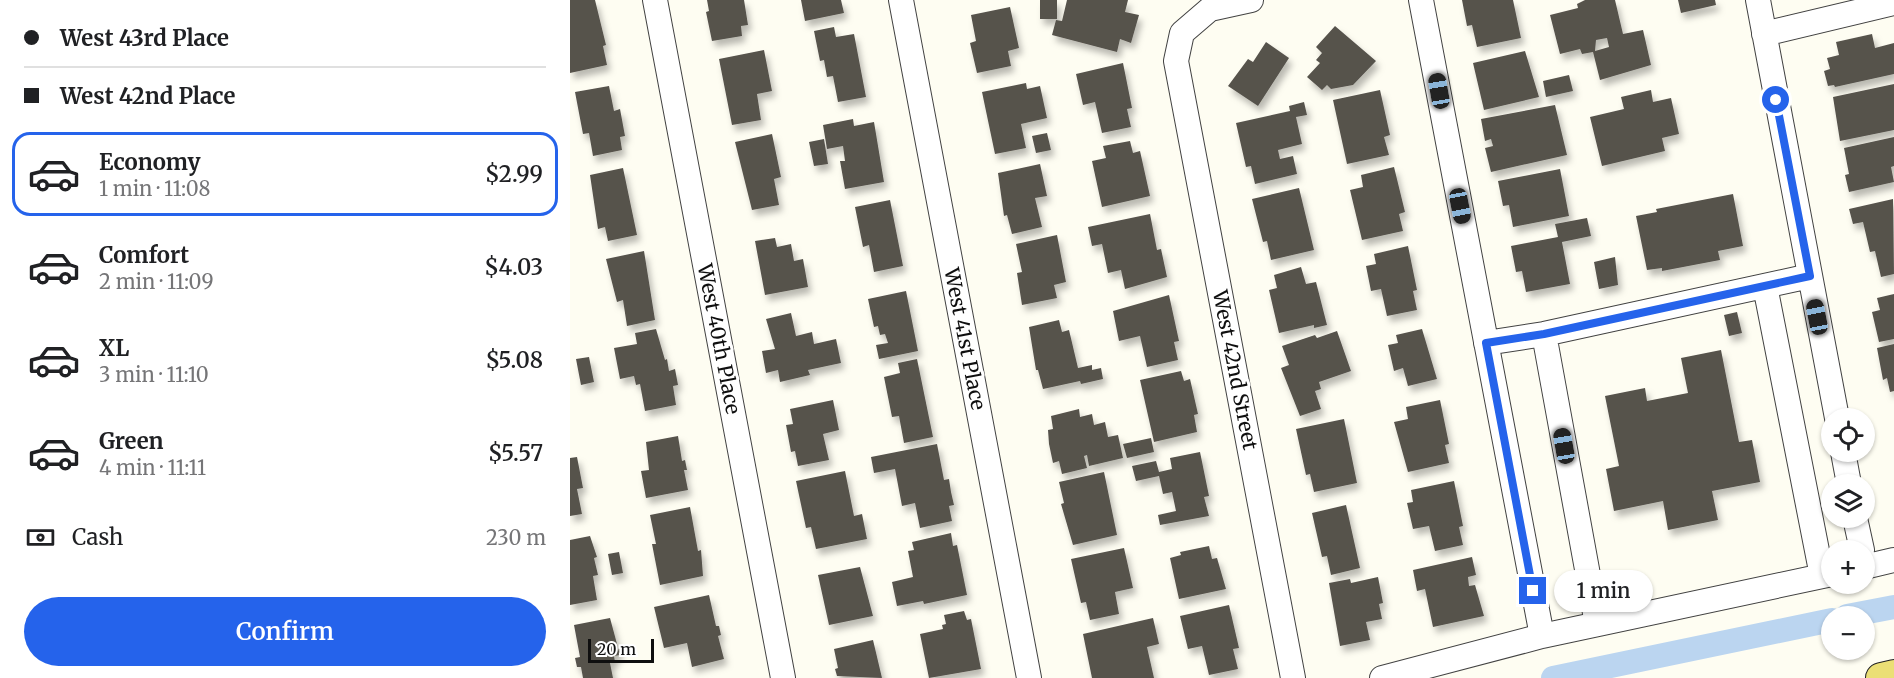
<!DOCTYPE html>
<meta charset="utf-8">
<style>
:root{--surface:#fff;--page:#f6f6f6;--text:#202124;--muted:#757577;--line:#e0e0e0;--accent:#2563eb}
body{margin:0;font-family:Merriweather,serif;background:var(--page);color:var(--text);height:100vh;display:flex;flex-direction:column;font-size:22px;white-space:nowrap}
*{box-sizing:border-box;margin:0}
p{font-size:20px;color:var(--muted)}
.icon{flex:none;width:33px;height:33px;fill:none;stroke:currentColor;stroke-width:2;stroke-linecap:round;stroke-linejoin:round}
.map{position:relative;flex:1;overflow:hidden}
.side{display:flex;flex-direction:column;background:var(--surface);width:570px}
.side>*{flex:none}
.hud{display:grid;align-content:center;height:132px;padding:0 24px;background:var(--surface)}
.fabs{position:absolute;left:1251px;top:408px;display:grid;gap:12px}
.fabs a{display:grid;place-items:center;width:54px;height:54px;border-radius:50%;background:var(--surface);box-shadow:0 2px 4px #0004;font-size:30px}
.scale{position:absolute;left:18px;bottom:15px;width:66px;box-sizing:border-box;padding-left:6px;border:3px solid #0f0f0f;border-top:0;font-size:16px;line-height:21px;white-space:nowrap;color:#0f0f0f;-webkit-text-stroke:4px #fff;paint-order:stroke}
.end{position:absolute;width:27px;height:27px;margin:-14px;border:8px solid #2563eb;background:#fff;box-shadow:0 0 0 3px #fff}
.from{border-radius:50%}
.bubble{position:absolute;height:42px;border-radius:21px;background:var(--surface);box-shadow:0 2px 4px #0004;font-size:20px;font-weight:600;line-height:42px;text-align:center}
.car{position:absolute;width:18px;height:36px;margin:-18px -9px;border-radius:8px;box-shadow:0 0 4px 2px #0007;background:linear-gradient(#222 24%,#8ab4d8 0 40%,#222 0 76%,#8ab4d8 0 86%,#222 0)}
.hud b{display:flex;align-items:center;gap:21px;height:57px;font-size:22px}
.hud b+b{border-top:2px solid var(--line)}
.hud i{width:15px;height:15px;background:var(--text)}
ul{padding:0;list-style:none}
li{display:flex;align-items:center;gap:18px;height:84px;margin:0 12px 9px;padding:0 12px;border:3px solid transparent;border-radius:18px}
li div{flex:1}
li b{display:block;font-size:22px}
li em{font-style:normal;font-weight:600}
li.on{border-color:var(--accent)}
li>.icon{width:54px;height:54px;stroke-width:1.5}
.pay{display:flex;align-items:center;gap:15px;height:66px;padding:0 24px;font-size:22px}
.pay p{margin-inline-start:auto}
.cta{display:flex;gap:12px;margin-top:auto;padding:12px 24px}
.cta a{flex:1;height:69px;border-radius:36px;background:var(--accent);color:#fff;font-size:24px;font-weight:600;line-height:69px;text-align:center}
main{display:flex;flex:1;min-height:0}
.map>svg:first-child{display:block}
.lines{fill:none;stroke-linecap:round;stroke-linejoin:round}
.canal{stroke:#bbd5f0;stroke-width:24}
.building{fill:#56524c;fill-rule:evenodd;filter:url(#shadow)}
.minor-casing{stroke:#424242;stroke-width:26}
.major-casing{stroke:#202020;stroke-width:32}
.minor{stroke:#fff;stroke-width:24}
.major{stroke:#ebdf75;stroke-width:30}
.route{stroke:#2563eb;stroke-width:8}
.labels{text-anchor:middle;stroke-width:6;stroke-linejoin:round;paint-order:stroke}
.street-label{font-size:20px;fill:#0f0f0f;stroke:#fff}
</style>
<main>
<section class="side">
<div class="hud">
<b><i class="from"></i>West 43rd Place</b>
<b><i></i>West 42nd Place</b>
</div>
<ul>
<li class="on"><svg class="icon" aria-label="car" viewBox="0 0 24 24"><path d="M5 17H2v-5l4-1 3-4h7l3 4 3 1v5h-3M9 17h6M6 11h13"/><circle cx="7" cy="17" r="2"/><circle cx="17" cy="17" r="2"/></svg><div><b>Economy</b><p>1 min · 11:08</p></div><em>$2.99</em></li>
<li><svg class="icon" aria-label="car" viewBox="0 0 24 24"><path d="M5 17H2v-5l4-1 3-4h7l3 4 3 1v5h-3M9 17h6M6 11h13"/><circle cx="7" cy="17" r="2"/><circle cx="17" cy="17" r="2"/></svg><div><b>Comfort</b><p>2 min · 11:09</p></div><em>$4.03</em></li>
<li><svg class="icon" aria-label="car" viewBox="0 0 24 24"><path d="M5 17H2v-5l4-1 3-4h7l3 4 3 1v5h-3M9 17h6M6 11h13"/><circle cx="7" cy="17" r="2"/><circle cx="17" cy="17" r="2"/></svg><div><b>XL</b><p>3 min · 11:10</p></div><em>$5.08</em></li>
<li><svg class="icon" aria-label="car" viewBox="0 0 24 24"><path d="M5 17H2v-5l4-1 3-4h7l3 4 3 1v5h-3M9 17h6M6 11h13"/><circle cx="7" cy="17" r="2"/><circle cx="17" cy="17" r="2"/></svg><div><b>Green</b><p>4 min · 11:11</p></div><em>$5.57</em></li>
</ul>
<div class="pay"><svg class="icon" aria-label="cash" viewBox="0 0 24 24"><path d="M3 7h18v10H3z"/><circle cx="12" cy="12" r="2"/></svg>Cash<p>230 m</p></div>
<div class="cta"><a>Confirm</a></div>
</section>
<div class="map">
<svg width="1324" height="678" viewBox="0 0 1324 678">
<defs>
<filter id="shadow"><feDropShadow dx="3.5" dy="6" stdDeviation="3" flood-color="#0004"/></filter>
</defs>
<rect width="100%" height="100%" fill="#fefdf2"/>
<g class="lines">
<!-- canal -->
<path class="canal" d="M1277,616L1324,607
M983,678L1262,620"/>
</g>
<!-- building -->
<path class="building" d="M0,0H25L36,45L33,46L37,65L0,73Z
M137,0H174L178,25L171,26L172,36L142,41L136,12L139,11Z
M231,0H271L274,13L235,21Z
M470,0H487V19H470Z
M497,0H558L555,12L569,15L561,43L550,39L547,52L482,35L486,20L492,21Z
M892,0H943L951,38L907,47L902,25L897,26Z
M1015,0H1045L1053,34L1073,30L1081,65L1030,80L1023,52L1012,54L1010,49L990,54L980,15L1008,8L1007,4ZM1037,38L1039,47L1025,51L1026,40Z
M1108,0H1145L1146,5L1111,13Z
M440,7L449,48L438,51L441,66L407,73L400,43L406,41L401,15Z
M765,26L806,61L783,85L761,89L757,85L752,90L737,77L750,63L746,60L752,53L746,47Z
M264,27L266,37L284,34L296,97L268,102L263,76L257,77L254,60L250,61L244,31Z
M1302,34L1305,48L1324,43V74L1265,87L1264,85L1258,86L1254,71L1260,69L1257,58L1269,55L1266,42Z
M696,42L719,58L688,106L658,86L678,59L683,62Z
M194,50L202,91L187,94L191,120L162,125L149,59Z
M955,51L969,97L914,110L903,63Z
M553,63L562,108L557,109L561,127L532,133L525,102L513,105L506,74Z
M999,75L1003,91L976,97L973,81Z
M456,83L457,89L470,86L477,118L451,124L456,148L425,154L412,92Z
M1324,84V130L1270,141L1263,97Z
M39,86L44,111L50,109L55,136L50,137L52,150L23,156L19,133L13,134L5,92Z
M810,90L820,135L814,137L819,155L777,164L763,100Z
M1081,90L1083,102L1101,98L1109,134L1092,138L1095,151L1032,166L1020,117L1054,109L1051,97Z
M734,102L737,115L726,117L732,144L708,150L710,159L723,156L727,174L685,184L681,166L676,167L666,123L720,111L719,106Z
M985,105L997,155L921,172L915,148L923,146L921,139L915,141L911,119Z
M283,119L284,126L304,122L314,182L275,189L270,161H275L273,146L257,149L253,125Z
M477,133L481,150L466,153L462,136Z
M202,134L211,177L204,179L209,205L182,210L165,142Z
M1324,137V166L1321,167L1324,182L1279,192L1275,175L1279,174L1274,148Z
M254,139L258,164L244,166L239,142Z
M560,141L563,153L570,151L580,196L532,207L522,161L536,158L533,146Z
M470,164L477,196L465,198L472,227L442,234L437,215L434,216L428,173Z
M824,167L835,212L829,214L833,231L792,240L780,190L793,187L791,175Z
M53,168L67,235L38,241L35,227L28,229L20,175Z
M990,169L999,216L943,227L939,205L933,206L928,181Z
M729,188L744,250L701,260L697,241L693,242L682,199Z
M1163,194L1173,246L1148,251L1150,260L1092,271V268L1077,270L1066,216L1087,212L1086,209Z
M1323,199L1324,274L1311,277L1305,251L1300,252L1293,222L1283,224L1279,209Z
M320,200L333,266L304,272L299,245L293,247L285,207Z
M580,214L587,250L591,249L597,277L555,289L551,270L538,273L532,244L522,246L518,227Z
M1017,218L1021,236L992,242L1000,284L956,292L952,271L946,272L941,246L988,237L985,224Z
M487,235L496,282L484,285L487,298L452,305L447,273L452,272L446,244Z
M205,238L207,247L221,244L224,261L233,259L238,287L195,295L185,241Z
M838,246L847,290L843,291L847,310L817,316L811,289L801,291L796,266L806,264L804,254Z
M74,251L85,320L57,326L53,300L47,302L36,259Z
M1045,257L1048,285L1029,289L1024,262Z
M731,267L736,284L746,282L757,325L744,328V325L709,333L699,290L707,288L704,275Z
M336,291L348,351L309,359L306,345L318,343L315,334L310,335L308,326L304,327L298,299Z
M1324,294V339L1309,342L1302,312L1310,310L1307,298Z
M599,295L609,341L604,342L608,360L577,367L570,336L549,341L543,311Z
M1167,312L1172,333L1159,336L1154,315Z
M221,313L226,336L242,332L244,344L266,339L271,363L238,370L240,375L210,382L208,370L196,373L192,351L205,349L196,319Z
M489,320L492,332L499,330L508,368L522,365V370L531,368L533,379L511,384L510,381L473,389L468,370H466L459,327Z
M86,329L95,360L97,359L99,371L105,369L108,385L103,386L106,405L75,411L70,384L66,385L64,376L50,379L44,348L67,344L65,333Z
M852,329L867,379L838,386L833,368L824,371L818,345L828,343L826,335Z
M767,331L781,371L749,382L751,389L745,391L751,409L730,416L711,368L719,365L712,346L745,335L747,338Z
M1324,344V391L1320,392L1317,378L1313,380L1307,348Z
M1151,350L1169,442L1182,440L1190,482L1142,491L1148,520L1098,530L1093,501L1044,511L1036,469L1049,466L1035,396L1075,388L1077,401L1118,393L1111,358Z
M19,357L24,382L11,385L6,359Z
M347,359L363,437L334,443L329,416L322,417L314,377L330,373L328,363Z
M611,371L614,381L620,379L628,414L624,415L627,432L584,442L570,380Z
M263,400L269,430L253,434L259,460L228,466L225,451L221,452L216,425L223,424L220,409Z
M870,400L879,444L875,445L879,463L838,472L824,422L838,419L836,407Z
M509,409L510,417L522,414L524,425L535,422L538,437L548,435L553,458L519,466L517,455L514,456L517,468L492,474L489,461L483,463L479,444L478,430L483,429L481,416Z
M774,419L787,483L744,492L740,474L736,475L726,429Z
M108,436L112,461L115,460L117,470H114L118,490L76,498L71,471L79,470L76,442Z
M581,438L584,452L557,458L553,444Z
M367,444L374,480L379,479L381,492L384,505L379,506L382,521L350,528L345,503L332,506L325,469L304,473L301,457Z
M630,452L639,496L634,497L639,516L590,525L588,515L606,511L602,492L593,494L589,476L566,481L562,466L586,461L589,472L602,469L600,458Z
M7,457L13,488L7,489L12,514L0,516V458Z
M275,471L284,516L292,514L297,539L246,549L241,527L236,528L226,481Z
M534,472L547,535L503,545L491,504L494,503L489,482Z
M884,481L893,526L889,527L893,545L865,551L859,526L843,529L837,503L843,502L841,490Z
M776,505L790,568L761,575L757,556L752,557L742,513Z
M120,507L128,551L131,550L133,576L90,585L82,544H86L80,515Z
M381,533L383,546L387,545L397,595L354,604L353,601L327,606L322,582L343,577L338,551L344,550L342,542Z
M20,536L27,557L24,558L28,575L23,576L27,600L0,605V540Z
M639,546L642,559L647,558L656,589L609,599L600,558L611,555L610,552Z
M554,548L563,588L545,592L549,614L520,620L516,602L511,603L501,559Z
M49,552L53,573L42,575L38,554Z
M902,557L906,575L898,577L899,586L905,585L914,616L863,627L855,589L847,591L843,570Z
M290,567L303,616L259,625L248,575Z
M808,577L813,603L809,604L812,619L796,622L800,640L770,646L759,583L780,579L781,583Z
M139,595L146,626H149L151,635L148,636L154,659L122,667L117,643L94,648L84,607Z
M659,605L669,648L663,649L668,669L639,675L632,646L618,649L610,616Z
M394,611L397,620L401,619L411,669L359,678L350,634L373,629L372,625L376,624L374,615Z
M40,618L50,655L44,656L45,662L40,663L43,678H13L11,667H7L5,658L10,657L4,625Z
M583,618L589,644L577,647L584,678H522L513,634Z
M303,640L312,678L267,676L265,669L268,668L264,649Z"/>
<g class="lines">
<!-- minor casing -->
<g class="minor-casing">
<path id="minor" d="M85,0L213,678
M331,0L459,678
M681,0L640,9L612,33L606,61L723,678
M851,0L972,636
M1188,0L1267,418
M1194,34L1324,3
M1195,286L1252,576
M974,334L1027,624
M916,343L974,334L1240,276
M1273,452L1279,484
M1285,518L1292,550
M1294,567L1324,560
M812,678L972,636L1262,574"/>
</g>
<!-- major casing -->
<g class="major-casing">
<path id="major" d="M1311,678L1324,675"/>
</g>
<!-- minor -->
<use href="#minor" class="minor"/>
<!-- major -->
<use href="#major" class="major"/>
</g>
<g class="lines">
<!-- route -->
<path class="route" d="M963,591L916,343L974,334L1240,276L1206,100"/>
</g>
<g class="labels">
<!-- street labels -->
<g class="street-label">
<text transform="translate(149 339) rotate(79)" y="7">West 40th Place</text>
<text transform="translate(395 339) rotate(79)" y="7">West 41st Place</text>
<text transform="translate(665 370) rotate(79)" y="7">West 42nd Street</text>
</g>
</g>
</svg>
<div class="fabs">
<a><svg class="icon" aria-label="locate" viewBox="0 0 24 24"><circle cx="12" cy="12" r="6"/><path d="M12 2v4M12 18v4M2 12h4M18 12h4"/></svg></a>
<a><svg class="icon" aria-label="layers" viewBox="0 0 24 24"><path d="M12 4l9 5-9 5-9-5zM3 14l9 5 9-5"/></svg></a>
<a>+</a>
<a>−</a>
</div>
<div class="scale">20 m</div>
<i class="end from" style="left:1206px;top:100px"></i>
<i class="end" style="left:963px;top:591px"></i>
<div class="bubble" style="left:984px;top:570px;width:99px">1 min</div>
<i class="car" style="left:869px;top:91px;rotate:350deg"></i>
<i class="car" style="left:890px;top:206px;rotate:169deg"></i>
<i class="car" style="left:1247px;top:317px;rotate:349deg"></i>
<i class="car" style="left:994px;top:446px;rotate:350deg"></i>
</div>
</main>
